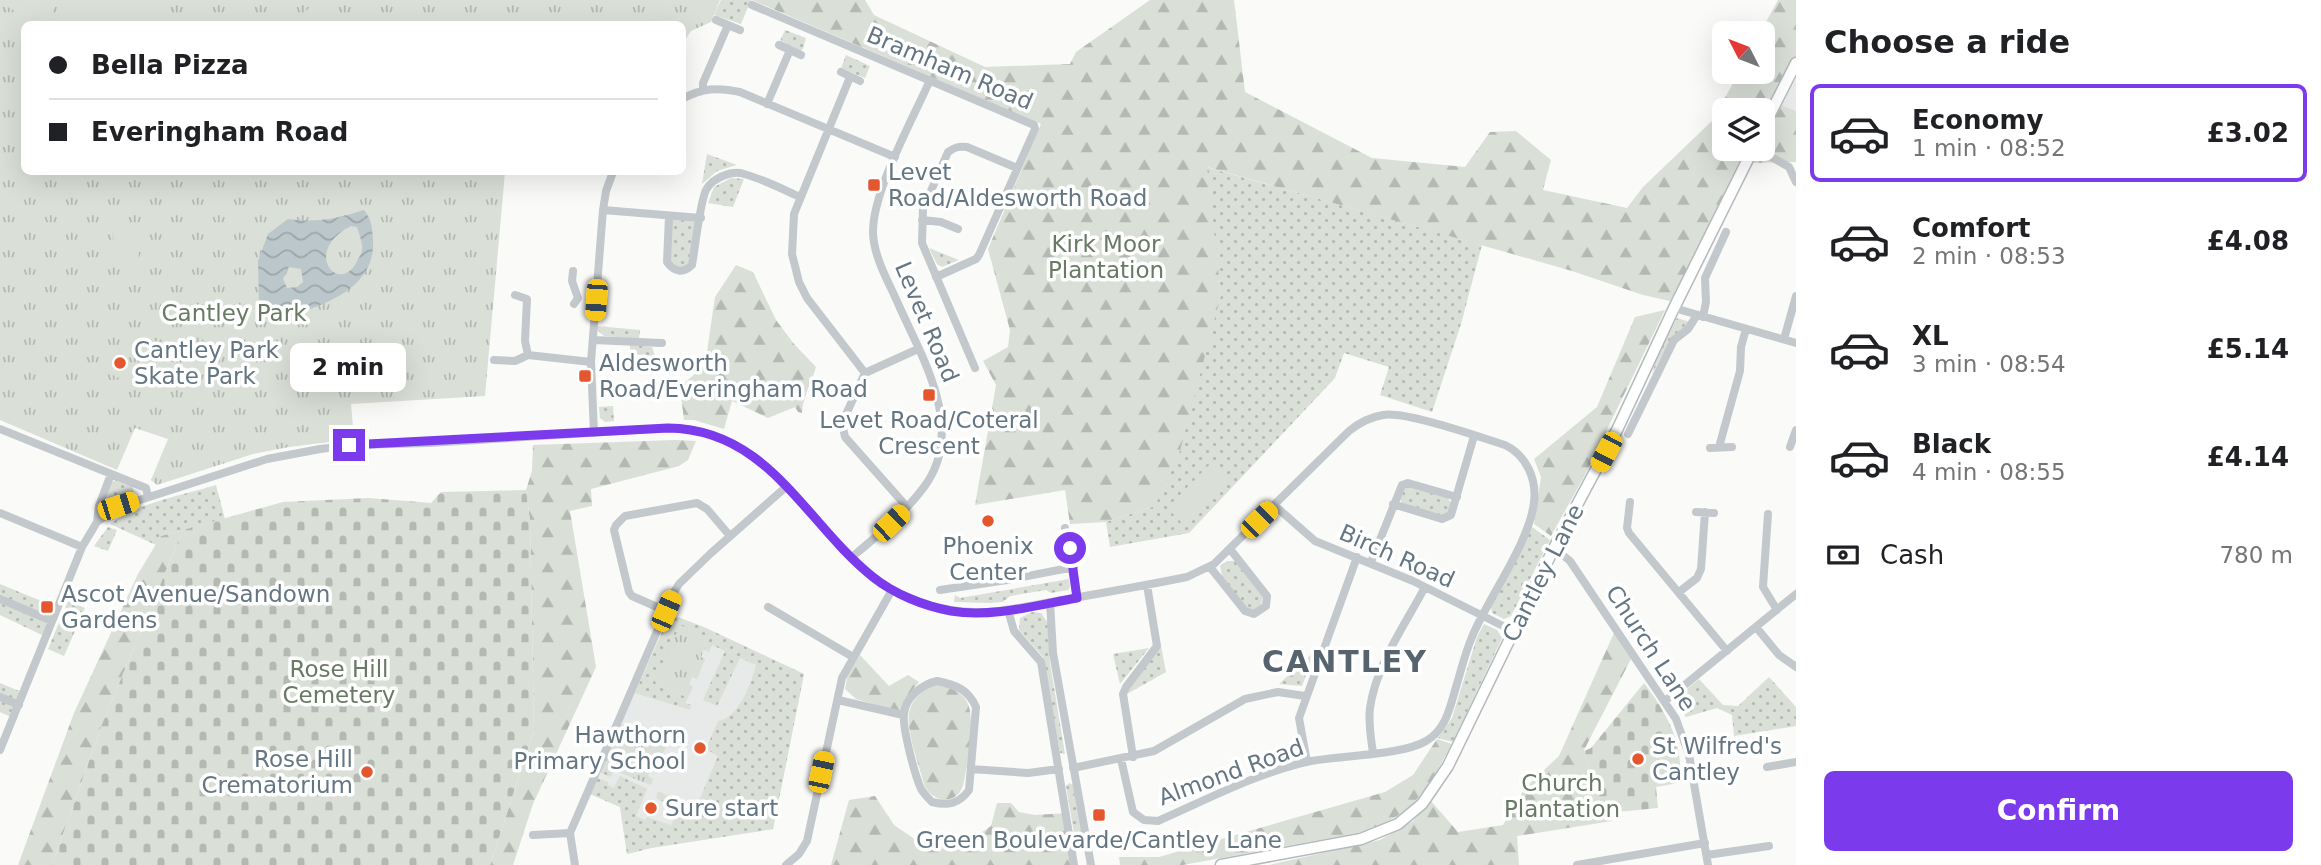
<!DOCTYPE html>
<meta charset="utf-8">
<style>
:root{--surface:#fff;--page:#f2f2f2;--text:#202124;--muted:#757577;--line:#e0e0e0;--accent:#7c3aed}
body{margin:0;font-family:"DejaVu Sans",sans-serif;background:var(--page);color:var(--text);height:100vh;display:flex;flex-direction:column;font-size:26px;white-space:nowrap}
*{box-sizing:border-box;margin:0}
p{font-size:23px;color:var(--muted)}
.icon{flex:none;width:38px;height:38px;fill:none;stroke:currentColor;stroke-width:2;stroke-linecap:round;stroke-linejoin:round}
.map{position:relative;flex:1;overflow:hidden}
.sheet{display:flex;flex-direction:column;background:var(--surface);width:525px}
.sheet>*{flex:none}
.hud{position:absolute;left:21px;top:21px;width:665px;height:154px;border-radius:10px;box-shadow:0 7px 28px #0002;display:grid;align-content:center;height:154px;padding:0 28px;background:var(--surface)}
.needle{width:46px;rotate:312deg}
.controls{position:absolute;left:1712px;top:21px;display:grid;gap:14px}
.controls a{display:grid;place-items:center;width:63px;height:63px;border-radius:10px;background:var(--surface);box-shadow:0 7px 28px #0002;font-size:35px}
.end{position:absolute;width:32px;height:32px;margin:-16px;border:9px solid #7c3aed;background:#fff;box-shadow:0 0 0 4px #fff}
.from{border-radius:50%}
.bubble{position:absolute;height:49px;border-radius:10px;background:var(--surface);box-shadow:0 7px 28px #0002;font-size:23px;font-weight:700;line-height:49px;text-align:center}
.car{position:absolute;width:21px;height:42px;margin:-21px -10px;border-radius:9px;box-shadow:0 0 5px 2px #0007;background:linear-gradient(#f5c518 24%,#345 0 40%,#f5c518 0 76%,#345 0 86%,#f5c518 0)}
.hud b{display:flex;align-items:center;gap:24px;height:66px;font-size:26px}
.hud b+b{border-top:2px solid var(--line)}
.hud i{width:18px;height:18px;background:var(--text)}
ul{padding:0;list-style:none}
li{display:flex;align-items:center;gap:21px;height:98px;margin:0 14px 10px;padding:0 14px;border:4px solid transparent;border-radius:10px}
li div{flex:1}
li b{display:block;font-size:26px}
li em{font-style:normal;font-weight:700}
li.on{border-color:var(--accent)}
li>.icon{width:63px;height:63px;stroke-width:1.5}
h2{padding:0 28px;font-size:32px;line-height:84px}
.pay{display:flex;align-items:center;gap:18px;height:77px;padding:0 28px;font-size:26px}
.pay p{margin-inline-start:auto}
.cta{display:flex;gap:14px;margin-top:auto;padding:14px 28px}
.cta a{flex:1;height:80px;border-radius:10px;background:var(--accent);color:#fff;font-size:28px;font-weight:700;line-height:80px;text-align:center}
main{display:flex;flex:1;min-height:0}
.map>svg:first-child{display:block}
.built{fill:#e8e9e9}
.grass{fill:url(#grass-dots)}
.forest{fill:url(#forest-firs)}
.cemetery{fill:url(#cemetery-stones)}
.park{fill:url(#park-tufts)}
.pitch{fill:#dadfd7}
.water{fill:url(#water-waves);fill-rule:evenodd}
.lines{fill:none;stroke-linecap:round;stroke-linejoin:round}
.major-casing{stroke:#b5babe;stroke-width:13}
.minor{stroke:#c3c8cc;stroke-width:8}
.major{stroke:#fff;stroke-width:10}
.route{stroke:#7c3aed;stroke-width:9}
.poi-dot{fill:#e4572e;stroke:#fff;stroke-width:2.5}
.labels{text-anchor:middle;stroke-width:7;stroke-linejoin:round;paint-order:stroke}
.street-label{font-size:23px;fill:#657683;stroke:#fff}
.poi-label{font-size:23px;fill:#657683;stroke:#fff;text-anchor:start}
.park-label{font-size:23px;fill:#687a64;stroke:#fff}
.district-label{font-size:30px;font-weight:bold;letter-spacing:2px;fill:#57646e;stroke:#fff}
</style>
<main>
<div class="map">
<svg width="1796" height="865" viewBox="0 0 1796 865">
<defs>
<pattern id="grass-dots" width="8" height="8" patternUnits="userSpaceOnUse" patternTransform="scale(1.75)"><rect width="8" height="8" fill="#dadfd7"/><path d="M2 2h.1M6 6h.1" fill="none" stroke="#b4b9b4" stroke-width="1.8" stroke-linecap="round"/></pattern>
<pattern id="forest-firs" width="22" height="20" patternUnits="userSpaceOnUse" patternTransform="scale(1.75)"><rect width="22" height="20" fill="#dadfd7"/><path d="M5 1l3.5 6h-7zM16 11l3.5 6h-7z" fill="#b4b9b4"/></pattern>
<pattern id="cemetery-stones" width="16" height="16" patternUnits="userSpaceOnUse" patternTransform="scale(1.75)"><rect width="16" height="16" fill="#dadfd7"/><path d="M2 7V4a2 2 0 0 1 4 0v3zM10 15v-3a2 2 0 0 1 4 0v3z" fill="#b4b9b4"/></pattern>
<pattern id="park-tufts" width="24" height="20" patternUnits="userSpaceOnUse" patternTransform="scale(1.75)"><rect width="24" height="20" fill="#dadfd7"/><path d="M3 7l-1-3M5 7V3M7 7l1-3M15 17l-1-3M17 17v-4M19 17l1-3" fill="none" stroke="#b4b9b4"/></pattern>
<pattern id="water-waves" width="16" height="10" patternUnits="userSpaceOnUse" patternTransform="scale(1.75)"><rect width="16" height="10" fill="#bbc7cb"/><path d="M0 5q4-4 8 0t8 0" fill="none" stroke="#9ca6aa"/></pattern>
</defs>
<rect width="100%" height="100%" fill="#fafaf8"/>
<!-- built -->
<path class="built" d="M1796,78V111L1782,105Z
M670,614L706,628L804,674L773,829L651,848L627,854L620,807L590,794Z"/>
<!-- grass -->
<path class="grass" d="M721,0H751L741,24L714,15Z
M785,30L806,38L803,49L800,51L780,41Z
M846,55L870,66L865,78L841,68Z
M707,154L737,165L717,171L702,184Z
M1206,167L1482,245L1461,324L1432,412L1380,395L1389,367L1344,353L1335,378L1189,533L1110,547L1106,522L1155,506L1221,295Z
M731,178L744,179L733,207L708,203L714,187Z
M669,216L701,218L687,270L670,267Z
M929,248L959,260L942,267L937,264Z
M1677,318L1690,322L1672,337L1652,374L1656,358Z
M597,326L640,330L639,339L604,336L597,330Z
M630,345L652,347L655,356L630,354Z
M613,406L614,421L605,422L600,418L599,407Z
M118,479L132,485L134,492L107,507L104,506L112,482Z
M216,485L225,519L161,536L156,545L110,524C139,502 181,496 216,485Z
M1407,486L1448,498L1451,503L1448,513L1442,515L1403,504L1399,498L1402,489Z
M108,527L117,530L108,551L94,546Z
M1532,527L1550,540L1511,616L1504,619L1492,613L1491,607Z
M1227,561H1235L1263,596L1261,605L1255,610L1247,609L1222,576L1220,566Z
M1069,579L1070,587L1068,590L1051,593L1046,590L1010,596L1003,602L990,603L954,602L955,595L960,598Z
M0,584L58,608L46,637L0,615Z
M68,601L85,608L64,656L48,649Z
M1032,612L1041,613L1048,623L1050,663L1065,754L1060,753L1043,657L1019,630L1020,618Z
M670,614L706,628L804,674L773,829L651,848L627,854L620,807L590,794L597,778L608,782V785L614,788L620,776L647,789L636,816L645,820L647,817L671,825L679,809L656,798L658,791L695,810L718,756L706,749L718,721C739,718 751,684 756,665L740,658L717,706L703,700L725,651L712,645L709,652L704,650L708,637L655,682L688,698L685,703L691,705L690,710L635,693Z
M1484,624L1497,630L1502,638L1453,742L1438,738L1452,718L1477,637Z
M1161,646L1166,672L1127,694L1128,688Z
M1149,648L1120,684L1113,654Z
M1316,650L1302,686L1279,684Z
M1769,677L1796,707V726L1734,736L1732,715L1717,708L1686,717L1673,700L1699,679L1723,705L1738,706Z
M0,683L24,693L13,718L0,712Z
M622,724L634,729L615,771L610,777L600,772Z
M1069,783L1073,785L1084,851H1077L1066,786Z"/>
<!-- forest -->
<path class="forest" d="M752,0H865L874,15L985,67L1070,64L1076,52L1150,0H1234L1245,92L1372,158L1465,167L1490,132L1516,131L1551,160L1543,190L1627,208L1643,187L1713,120L1739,72H1762V33H1760L1778,0H1796V66L1762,131V110H1724V149H1753L1670,301L1643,295L1572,271L1207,167L1221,295L1180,451L1155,506L1106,522L1070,524L1065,490L975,505L996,385L983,361L1008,347L1010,330L988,249L1041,124Z
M1782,105L1796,111V162L1751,163L1759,149H1762V142Z
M736,265L753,272L776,320L794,344L816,367C812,381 802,399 802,413L798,412L795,407L768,418L732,401L724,429L694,420H684L680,387L705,365L715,297Z
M1665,310L1585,475L1551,536L1534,524L1541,477L1534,459L1597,407L1635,317Z
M675,440L696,441L688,460L679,466L591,489L592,506L570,511L596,667L533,804L513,865H490L534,730L530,521L526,490L532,471L533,445Z
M183,530L103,722L52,865H18L74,713L138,574L161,536Z
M1614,633L1631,659L1584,750L1593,787L1612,821L1517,836L1519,865H1269L1380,840L1413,821L1431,801L1458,832L1503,825L1525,788L1559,756Z
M860,655L889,686L908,675L919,682L905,699L901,712L856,699L845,689L848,674Z
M933,684C945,686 959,689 966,700C977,716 967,767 963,786C955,806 934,802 925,787C920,768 904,727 910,709C914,697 923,691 933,684Z
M1437,739L1452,744C1427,789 1418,810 1368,831L1183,865H1120L1119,857H1159L1385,792L1413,775Z
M875,796L894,825L913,838L942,847L965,844L991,826L997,803H1011L1019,812L1035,815L1067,813L1072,865H831L849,800Z"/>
<!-- cemetery -->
<path class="cemetery" d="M526,490L530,521L534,730L490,865H52L103,722L183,530L283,502L369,498L431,503L441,492Z
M1644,683C1665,710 1687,748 1678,783L1656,787L1658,808L1607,813L1593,787L1584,751L1591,748Z"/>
<!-- park -->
<path class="park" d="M0,0H720L711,22L691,31L683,43L682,24H24V172H505L485,396L351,404L354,439L289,447L253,454L157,485L151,480L168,439L135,428L117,470L0,420Z
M680,625L708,637L701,657L705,659L697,679L692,677L689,684L693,687L688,698L655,682Z
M634,729L667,745L662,756L657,754L653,762L659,765L656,771L651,769L648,776L653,779L651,785L615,771Z"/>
<!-- pitch -->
<path class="pitch" d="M0,0H59L46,24H40L0,3Z
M78,0H146L133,24H110L75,6Z
M319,0H324L344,24H290Z
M389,0H421L406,16Z
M113,231H138L139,266H114Z
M120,348L126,351L127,354L139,355V358L127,357L125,373L117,378L112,374L111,367Z
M1212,462L1231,481L1186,527L1167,508Z"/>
<!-- water -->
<path class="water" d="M364,210C372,220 372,227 373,240C376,293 315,307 276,321L259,304L258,261L268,234L288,219C317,223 336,219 364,210ZM351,226L357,227C359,234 363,243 362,249C362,253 360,256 358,259C342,298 299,253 351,226ZM289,267L301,269L303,282L297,287L287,288L283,279Z"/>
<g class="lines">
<!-- major casing -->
<g class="major-casing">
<path id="major" d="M1762,130L1796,63
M1221,865L1361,839L1398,824L1422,804L1448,766L1554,548L1617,430L1674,308L1753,149"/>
</g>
<!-- minor -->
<path class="minor" d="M752,5L1034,125L1035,129L979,255L976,259L936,277
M716,20L740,30
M779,45L801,55
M841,72L860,81
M850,77L794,214L792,254L799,282L807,298L865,373
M703,90V83L728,25
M682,99C702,88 718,87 740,92L895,157
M767,104L790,50
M1757,149L1789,167L1796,182
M603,210L701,218
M669,216L667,262C674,272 683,274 692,265C695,248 700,202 706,190C712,178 732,170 744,174C763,179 782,189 800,197
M922,220L941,222L958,229
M573,271L572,281L578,298L574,304
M515,295L527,299L525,341L528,355L591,362
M1674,308L1796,343
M1703,317L1706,302L1705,278L1726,232
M1784,339L1796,296
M593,340L662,343
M494,360L515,361L528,355
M975,368L922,243L923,209L948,152C955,147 959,146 967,147L1017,168
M0,429L146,488L148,497
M594,433L591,362L603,210L606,191L613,172
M1628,434L1674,340L1688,329L1697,315
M1719,447L1740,371L1741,347L1746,329
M1790,447L1796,430
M1710,448L1732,447
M1630,502L1627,528L1629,533L1727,651
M1393,504L1442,519L1451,515L1474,436
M1274,505L1315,541L1413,581L1513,631
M907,507L845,437L842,423L865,373L918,349
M1696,512L1714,513
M0,513L82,547
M1768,514L1763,587L1777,610
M97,522L99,506L111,474
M1065,528L1077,598
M1554,548L1570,561L1676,719L1689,755L1708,865
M852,557C877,536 904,514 924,487C966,431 924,361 900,308C890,284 874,259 873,233C872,192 913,119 930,80
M1371,562L1402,485L1408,483L1457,497
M1210,567L1245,611L1254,614L1266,606L1267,596L1230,549
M940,590L1007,580L1074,567
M1679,592L1697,578L1701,569L1705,512
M0,599L52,621
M1050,602L1053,653L1091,865
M768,607L853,657
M1008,610L1014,631L1041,662L1074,865
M666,611L632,596L629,592L614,530L616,525L625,516L697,503L707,509L730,536
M1756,627L1779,655L1796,667
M937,681C956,685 968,689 976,707L969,790C959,804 948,806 932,802C928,798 924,794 921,789C915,775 902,728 904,714C905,697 923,684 937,681Z
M0,697L19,705
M838,700L903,715
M1665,701L1796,594
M0,750L82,547L97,522L118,507L267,459L320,449L355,445L429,443L669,428C769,429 806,523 873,578C894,594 925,606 951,610C984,616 1018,608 1051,602C1097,594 1142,586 1187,577L1214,564L1349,431C1359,423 1370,417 1383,415C1406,411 1479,437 1505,445C1526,455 1537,479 1534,502C1530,542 1488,598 1472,637C1465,653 1461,671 1456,687C1450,707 1446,730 1426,741C1401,756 1338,755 1306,762C1255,774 1206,800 1158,821L1144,820L1133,812L1121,759
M1373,753C1371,738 1368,723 1370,708C1376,665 1405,625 1425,587
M1133,757L1123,694L1126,687L1157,646L1147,585
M1307,762L1299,718L1357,557
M1767,767L1796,762
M1073,768L1154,751L1245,699L1278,692L1305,696
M971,769L1028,773L1059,769
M533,835L570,833
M1707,855L1769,846
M575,865L570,833L674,592L679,584L710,554L787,486
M786,865L799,854L807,841L842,678L892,590
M1577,865L1705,843"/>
<!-- major -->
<use href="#major" class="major"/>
</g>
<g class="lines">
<!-- route -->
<path class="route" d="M349,445L668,428C769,429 805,523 873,577C894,594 924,606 951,611C992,618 1037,605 1077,598L1070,548"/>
</g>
<!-- markers -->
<g class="poi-dot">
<rect x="867" y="178" width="14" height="14" rx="3.5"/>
<circle cx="120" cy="363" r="7"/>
<rect x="578" y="369" width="14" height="14" rx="3.5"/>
<rect x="922" y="388" width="14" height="14" rx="3.5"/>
<circle cx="988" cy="521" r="7"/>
<rect x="40" y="600" width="14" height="14" rx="3.5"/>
<circle cx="700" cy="748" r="7"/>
<circle cx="1638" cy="759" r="7"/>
<circle cx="367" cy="772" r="7"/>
<circle cx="651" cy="808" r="7"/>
<rect x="1092" y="808" width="14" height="14" rx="3.5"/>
</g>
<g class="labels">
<!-- street labels -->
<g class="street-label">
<text transform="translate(950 68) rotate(23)" y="8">Bramham Road</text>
<text transform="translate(927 322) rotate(67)" y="8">Levet Road</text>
<text transform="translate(1397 556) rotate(24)" y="8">Birch Road</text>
<text transform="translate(1543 573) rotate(-63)" y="8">Cantley Lane</text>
<text transform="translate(1651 648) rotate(57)" y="8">Church Lane</text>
<text transform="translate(1231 772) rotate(-20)" y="8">Almond Road</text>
</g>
<!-- poi labels -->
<g class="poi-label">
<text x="888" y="180">Levet<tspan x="888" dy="26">Road/Aldesworth Road</tspan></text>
<text x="134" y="358">Cantley Park<tspan x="134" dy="26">Skate Park</tspan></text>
<text x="599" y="371">Aldesworth<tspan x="599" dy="26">Road/Everingham Road</tspan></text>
<text x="929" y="428" text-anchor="middle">Levet Road/Coteral<tspan x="929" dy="26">Crescent</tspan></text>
<text x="988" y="554" text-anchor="middle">Phoenix<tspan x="988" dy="26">Center</tspan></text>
<text x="61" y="602">Ascot Avenue/Sandown<tspan x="61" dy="26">Gardens</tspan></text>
<text x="686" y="743" text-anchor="end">Hawthorn<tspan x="686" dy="26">Primary School</tspan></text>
<text x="1652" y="754">St Wilfred's<tspan x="1652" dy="26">Cantley</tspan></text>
<text x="353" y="767" text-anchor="end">Rose Hill<tspan x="353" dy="26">Crematorium</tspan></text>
<text x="665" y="816">Sure start</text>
<text x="1099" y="848" text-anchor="middle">Green Boulevarde/Cantley Lane</text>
</g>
<!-- park labels -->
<g class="park-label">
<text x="1106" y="252">Kirk Moor<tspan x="1106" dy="26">Plantation</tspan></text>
<text x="234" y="321">Cantley Park</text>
<text x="339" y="677">Rose Hill<tspan x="339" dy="26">Cemetery</tspan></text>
<text x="1562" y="791">Church<tspan x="1562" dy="26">Plantation</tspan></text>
</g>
<!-- district labels -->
<g class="district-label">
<text x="1345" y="672">CANTLEY</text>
</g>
</g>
</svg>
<div class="controls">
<a><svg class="needle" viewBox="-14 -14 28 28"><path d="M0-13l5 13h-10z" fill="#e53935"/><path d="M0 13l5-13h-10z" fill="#757577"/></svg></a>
<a><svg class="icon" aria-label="layers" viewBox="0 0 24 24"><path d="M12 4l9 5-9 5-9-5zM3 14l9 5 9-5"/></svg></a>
</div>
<i class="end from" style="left:1070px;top:548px"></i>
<i class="end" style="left:349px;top:445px"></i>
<div class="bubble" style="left:290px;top:343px;width:116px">2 min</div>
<i class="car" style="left:596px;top:300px;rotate:184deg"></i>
<i class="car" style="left:1606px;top:452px;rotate:208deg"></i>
<i class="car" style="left:118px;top:506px;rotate:72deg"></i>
<i class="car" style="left:1259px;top:520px;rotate:45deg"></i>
<i class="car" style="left:891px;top:523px;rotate:46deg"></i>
<i class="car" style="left:666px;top:611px;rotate:23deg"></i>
<i class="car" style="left:821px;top:772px;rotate:12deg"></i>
<div class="hud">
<b><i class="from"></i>Bella Pizza</b>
<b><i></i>Everingham Road</b>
</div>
</div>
<section class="sheet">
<h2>Choose a ride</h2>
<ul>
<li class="on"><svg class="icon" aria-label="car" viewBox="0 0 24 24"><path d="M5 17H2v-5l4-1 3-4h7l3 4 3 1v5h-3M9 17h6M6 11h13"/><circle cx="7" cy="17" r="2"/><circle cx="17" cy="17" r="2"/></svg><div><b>Economy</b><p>1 min · 08:52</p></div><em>£3.02</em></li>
<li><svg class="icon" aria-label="car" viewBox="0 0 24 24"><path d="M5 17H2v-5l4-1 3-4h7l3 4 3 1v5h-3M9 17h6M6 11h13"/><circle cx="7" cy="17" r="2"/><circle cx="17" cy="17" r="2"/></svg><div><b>Comfort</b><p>2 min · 08:53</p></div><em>£4.08</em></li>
<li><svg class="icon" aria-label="car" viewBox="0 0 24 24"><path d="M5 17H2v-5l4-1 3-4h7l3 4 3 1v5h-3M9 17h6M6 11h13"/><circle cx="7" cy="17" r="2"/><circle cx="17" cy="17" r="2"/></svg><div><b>XL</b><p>3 min · 08:54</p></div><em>£5.14</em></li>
<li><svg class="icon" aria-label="car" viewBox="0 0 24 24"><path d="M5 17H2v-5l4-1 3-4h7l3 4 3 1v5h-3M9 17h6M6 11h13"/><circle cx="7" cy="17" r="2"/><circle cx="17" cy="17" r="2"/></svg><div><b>Black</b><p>4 min · 08:55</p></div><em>£4.14</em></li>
</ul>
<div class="pay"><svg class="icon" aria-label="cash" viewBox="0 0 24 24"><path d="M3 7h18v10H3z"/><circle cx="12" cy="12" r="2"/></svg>Cash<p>780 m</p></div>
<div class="cta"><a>Confirm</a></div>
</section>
</main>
